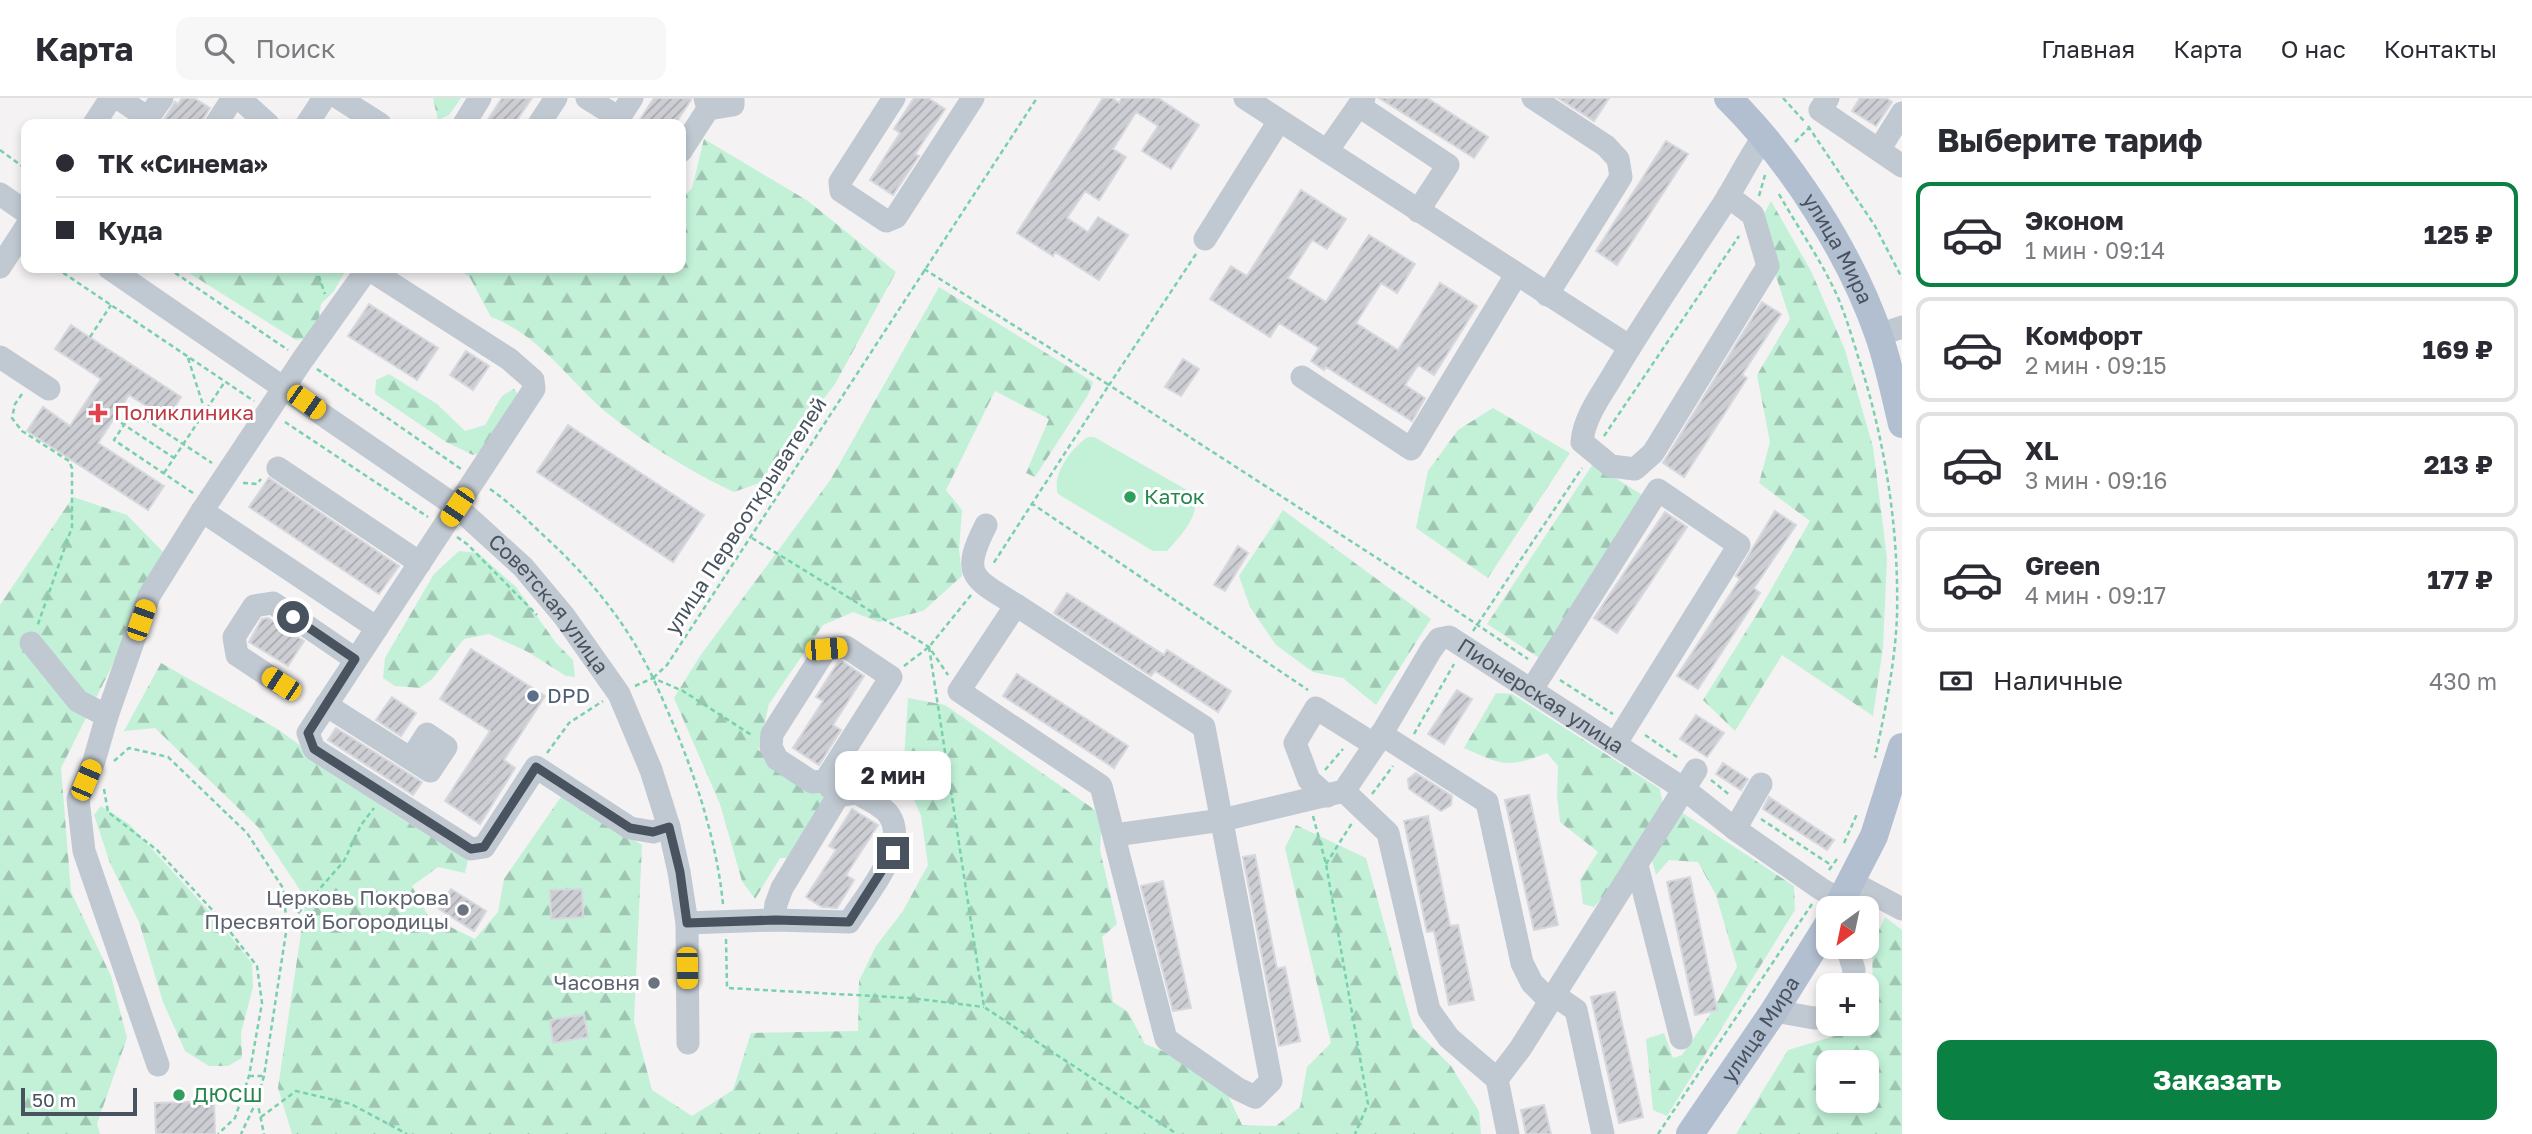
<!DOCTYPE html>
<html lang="ru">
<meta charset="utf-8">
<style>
:root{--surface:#fff;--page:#f7f7f7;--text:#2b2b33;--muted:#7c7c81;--line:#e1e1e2;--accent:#0b8043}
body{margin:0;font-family:"Golos Text",sans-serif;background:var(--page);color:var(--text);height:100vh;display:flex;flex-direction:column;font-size:26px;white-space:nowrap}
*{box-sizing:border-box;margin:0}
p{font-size:23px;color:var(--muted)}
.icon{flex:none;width:38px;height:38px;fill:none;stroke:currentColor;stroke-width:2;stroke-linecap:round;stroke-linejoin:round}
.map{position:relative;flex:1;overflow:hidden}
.side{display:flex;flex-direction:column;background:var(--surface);width:630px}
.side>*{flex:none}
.guide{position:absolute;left:21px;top:21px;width:665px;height:154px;border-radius:14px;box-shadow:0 4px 10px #0003;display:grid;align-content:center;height:154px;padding:0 35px;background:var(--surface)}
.needle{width:46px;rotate:213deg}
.buttons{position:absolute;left:1816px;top:798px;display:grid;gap:14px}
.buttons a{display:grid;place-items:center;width:63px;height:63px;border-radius:14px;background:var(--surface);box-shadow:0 4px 10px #0003;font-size:35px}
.scale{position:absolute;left:21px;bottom:18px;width:116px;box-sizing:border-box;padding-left:7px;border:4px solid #495360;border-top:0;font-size:19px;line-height:24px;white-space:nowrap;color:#495360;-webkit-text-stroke:5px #fff;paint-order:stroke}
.end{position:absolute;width:32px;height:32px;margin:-16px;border:9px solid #495360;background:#fff;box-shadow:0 0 0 4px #fff}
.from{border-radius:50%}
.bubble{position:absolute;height:49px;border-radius:14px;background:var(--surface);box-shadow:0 4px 10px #0003;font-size:23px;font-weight:700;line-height:49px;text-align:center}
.car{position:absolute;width:21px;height:42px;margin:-21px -10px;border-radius:9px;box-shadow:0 0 5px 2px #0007;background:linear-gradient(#f5c518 24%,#345 0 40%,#f5c518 0 76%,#345 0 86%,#f5c518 0)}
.guide b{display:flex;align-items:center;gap:24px;height:66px;font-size:26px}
.guide b+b{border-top:2px solid var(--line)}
.guide i{width:18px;height:18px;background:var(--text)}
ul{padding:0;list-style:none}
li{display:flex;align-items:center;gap:21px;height:105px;margin:0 14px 10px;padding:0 21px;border:4px solid var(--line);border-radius:14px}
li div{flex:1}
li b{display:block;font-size:26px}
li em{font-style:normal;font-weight:700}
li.active{border-color:var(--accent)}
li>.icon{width:63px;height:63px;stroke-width:1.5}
h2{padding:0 35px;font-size:32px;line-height:84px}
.pay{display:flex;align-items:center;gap:18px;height:77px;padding:0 35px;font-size:26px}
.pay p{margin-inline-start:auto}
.primary-button{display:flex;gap:14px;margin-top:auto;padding:14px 35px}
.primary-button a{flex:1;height:80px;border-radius:14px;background:var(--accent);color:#fff;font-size:28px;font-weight:700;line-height:80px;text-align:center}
header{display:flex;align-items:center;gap:42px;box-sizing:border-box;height:98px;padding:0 35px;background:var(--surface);border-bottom:2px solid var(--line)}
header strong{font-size:33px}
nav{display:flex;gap:38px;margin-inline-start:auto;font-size:24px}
.search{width:490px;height:63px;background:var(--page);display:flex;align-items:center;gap:18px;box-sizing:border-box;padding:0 24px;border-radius:14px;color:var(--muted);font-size:26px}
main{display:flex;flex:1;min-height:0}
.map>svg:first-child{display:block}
.forest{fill:url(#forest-firs);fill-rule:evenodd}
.garden{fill:#c2f1d8}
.building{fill:url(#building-hatch);stroke:#d6d8dd;stroke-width:2}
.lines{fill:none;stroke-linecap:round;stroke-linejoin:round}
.path{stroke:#78d0ad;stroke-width:2.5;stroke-dasharray:5 3.5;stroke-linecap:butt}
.minor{stroke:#c0c8d1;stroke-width:23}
.major{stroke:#b2bfd1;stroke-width:28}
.route{stroke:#495360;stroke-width:9}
.health-dot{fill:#e0444e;stroke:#fff;stroke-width:2.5}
.leisure-dot{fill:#2e9e5b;stroke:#fff;stroke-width:2.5}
.service-dot{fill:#5c6f8a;stroke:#fff;stroke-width:2.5}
.worship-dot{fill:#6b7280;stroke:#fff;stroke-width:2.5}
.labels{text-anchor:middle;stroke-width:6;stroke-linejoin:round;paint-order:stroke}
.street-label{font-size:21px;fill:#495360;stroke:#fff}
.health-label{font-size:21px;fill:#be3a42;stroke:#fff;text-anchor:start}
.leisure-label{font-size:21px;fill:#27864d;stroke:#fff;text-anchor:start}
.service-label{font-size:21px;fill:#4e5e75;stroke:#fff;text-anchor:start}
.worship-label{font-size:21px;fill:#5b616d;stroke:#fff;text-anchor:end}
</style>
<header>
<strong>Карта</strong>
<div class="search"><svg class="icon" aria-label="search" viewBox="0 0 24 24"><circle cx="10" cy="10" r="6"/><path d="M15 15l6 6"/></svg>Поиск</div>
<nav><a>Главная</a><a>Карта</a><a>О нас</a><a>Контакты</a></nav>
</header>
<main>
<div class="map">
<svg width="1902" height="1036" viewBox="0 0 1902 1036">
<defs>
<pattern id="forest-firs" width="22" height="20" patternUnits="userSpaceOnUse" patternTransform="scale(1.75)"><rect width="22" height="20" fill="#c2f1d8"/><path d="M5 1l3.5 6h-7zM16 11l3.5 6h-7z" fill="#a0c6b3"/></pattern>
<pattern id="building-hatch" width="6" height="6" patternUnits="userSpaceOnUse" patternTransform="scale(1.75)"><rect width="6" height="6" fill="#ccced4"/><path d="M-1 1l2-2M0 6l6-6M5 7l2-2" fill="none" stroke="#a8aaaf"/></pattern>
</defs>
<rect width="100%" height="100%" fill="#f4f2f2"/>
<!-- forest -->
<path class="forest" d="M433,0H461L449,17L438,22Z
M704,41L808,103L896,174L835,286L759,385L734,394C691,374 649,348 611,318C571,286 541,237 491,219L469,178L454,170H681V101L692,90Z
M1771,103L1812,175L1845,252L1873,349L1887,460L1883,549L1873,618L1782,557L1735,633L1703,602L1757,516L1810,423L1759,385L1770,344L1757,277L1790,221L1775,175L1763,118Z
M181,170H347L334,193L321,206L319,221L309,240L296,242Z
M939,189L1093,284L1088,297L1035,379L1026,375L1049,321L995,293L946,392L962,412L959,451L962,478L923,513L879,524L853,514L823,527L769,606L758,652L827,698L789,760H780L755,801L742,783L720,706L674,600L700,558L831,381Z
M389,276L437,306L465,333L485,327L502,298L514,291L519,298L485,354L473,357L446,344L375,296L376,282Z
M1493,310L1570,355L1488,480L1416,430L1428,373L1458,332Z
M1593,366L1647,400L1544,563L1487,526Z
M73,399L127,417L167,458L61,670L71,794L111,878L127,940L97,1026L100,1036H0V507Z
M1283,412L1431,521L1376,607L1343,580L1313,574L1276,547L1250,509L1239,478Z
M459,453L478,455L516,489L556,545L573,562L575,579L566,578L528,554L489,536L464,541L432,581L420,590L395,588L383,580L385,560L434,476Z
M161,565L279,632L386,711L468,762L465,775L438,769L412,788L428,818L475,841L498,814L504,781L563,696L642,747L634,923L652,992L692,1018L733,992L751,935L858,933L859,883L876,848L903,813L928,767L921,718L903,676L908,600L945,607L1095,712L1101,733L1100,752L1117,826L1102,839L1113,904L1128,914L1145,946L1180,960L1228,997L1242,1027L1276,1028L1300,1009L1307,969L1331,945L1285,750L1296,727L1366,760L1413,930L1451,968L1479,1013L1481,1036H292L278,990L306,801L258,729L155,630L124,633Z
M1496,595L1512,596L1660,691L1663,707L1604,798L1594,809L1583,806L1580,782L1598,754L1560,724L1557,698L1558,668L1547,655C1506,671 1503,667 1464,650Z
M101,708L129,726L218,823L252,865L253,889L241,935L242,960L228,968H209L185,953L163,904L139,824L110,765L94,717Z
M1678,712L1794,788L1795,812L1667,1018L1653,1012L1646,941L1664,935L1673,960L1682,957L1713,912L1737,869L1716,797L1698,764L1669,762L1656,777L1649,752Z
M1885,819L1902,832V1036H1736L1788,952L1865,929C1879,906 1870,877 1873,851C1874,840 1881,829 1885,819ZM1829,964H1867V1003H1829Z"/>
<!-- garden -->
<path class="garden" d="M1088,339H1094L1194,396C1202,416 1179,440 1167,453H1153L1058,396C1051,377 1072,349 1088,339Z"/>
<!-- building -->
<path class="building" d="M182,0H194L210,10L200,26H161L175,4L178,6Z
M502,0H532L514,26H485Z
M654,0H691V2L675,26H637Z
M914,0H928L945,11L915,56L919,58L893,97L870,82L900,35L894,31Z
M1103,0H1112L1119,5L1122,0H1158L1199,27L1171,71L1142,53L1158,28L1136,14L1113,51L1126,59L1099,102L1085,93L1067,120L1088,134L1098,119L1128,137L1099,182L1055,154L1053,158L1017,135Z
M1379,0H1427L1488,39L1474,60Z
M1558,0H1609L1594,23Z
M1860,0H1886L1892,4L1876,28L1852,13Z
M1666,43L1688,56L1617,167L1596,153Z
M1301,92L1346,121L1327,151L1312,142L1288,180L1326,204L1369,137L1415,166L1397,195L1381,185L1356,225L1398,252L1440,185L1477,208L1434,277L1418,267L1405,287L1425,300L1412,323L1326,269L1324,272L1311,263L1319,250L1279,225L1270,239L1210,201L1231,168L1247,178Z
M1762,204L1781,216L1742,277L1747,280L1684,379L1663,365Z
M369,206L438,250L417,282L348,238Z
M71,227L181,299L167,321L129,297L98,345L164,388L148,412L27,333L43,309L70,328L101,281L55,251Z
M466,253L489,268L473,292L450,277Z
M1183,261L1199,271L1181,298L1165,289Z
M568,327L704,417L673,464L537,374Z
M269,380L399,468L379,496L249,409Z
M1775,413L1796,427L1754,490L1760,495L1698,591L1677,578L1740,481L1736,478Z
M1665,414L1687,429L1617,535L1594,520Z
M1238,448L1248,455L1225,493L1214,487Z
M1067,495L1164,557L1167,552L1231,593L1218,614L1155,573L1151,578L1054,515Z
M268,520L304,543L288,568L249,544L262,521Z
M471,551L545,598L504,662L515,670L480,726L445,703L490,633L440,601Z
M842,563L864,578L833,627L841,632L819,667L793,650L823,603L816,599L838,564Z
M1017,576L1128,648L1114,670L1003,598Z
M1457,592L1472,601L1444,646L1428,636Z
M392,599L416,615L401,638L376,622Z
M1696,617L1724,635L1707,659L1680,641Z
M336,630L422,684L413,697L328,642Z
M1723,665L1748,681L1741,692L1716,676Z
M1416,675L1452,698L1451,707L1441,713L1409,691L1408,681Z
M1529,697L1558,827L1534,832L1505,702Z
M1769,699L1834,742L1827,752L1763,711Z
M852,711L878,727L846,777L854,782L837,810L822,809L806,799L836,752L829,748Z
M1428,718L1450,828L1458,827L1474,902L1449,907L1434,833L1427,834L1404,723Z
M1255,757L1277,871L1285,869L1300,943L1279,948L1243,759Z
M1690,779L1717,912L1695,917L1667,784Z
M1163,783L1191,910L1173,913L1141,788Z
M451,791L486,813L474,833L439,811Z
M582,791L583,819L551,821L550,792Z
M1615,894L1643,1019L1619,1025L1591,899Z
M584,917L588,939L553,945L550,922Z
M214,1003L215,1036H156L155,1005Z
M1544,1007L1551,1036H1526L1521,1012Z"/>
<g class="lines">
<!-- path -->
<path class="path" d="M1783,0L1804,23
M1808,28L1875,128L1902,180
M1795,44L1810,29
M0,52L26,71
M1779,96C1795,125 1815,153 1830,183C1844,209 1852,240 1861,268C1886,348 1899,434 1897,518C1895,566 1885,613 1875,660
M1759,98L1765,77
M1196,156L1109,287L1411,482L1528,561
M56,170L254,303
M168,170L288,252
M316,170L325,196
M924,171L1109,287L993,466
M90,239L111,207
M188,260L205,313
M317,271L461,371
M22,296L15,306L12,320L22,333L69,363L72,370V429L37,529
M114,320L174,360
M285,324L428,419
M1604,338L1739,138
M164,375L224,285
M243,385L257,386L261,381
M490,391C509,404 525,420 542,436C588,478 626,523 653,580
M193,395L114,342L133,313L212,365
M1031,405L1308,592
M457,439L467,446L537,517
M752,440L929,549L948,577
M1473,533L1582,370
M929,549L984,909L1177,1036
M904,568L929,549L971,497
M1560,582L1613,616
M635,588L653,580L683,593L753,638
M1414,636L1454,566
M1645,637L1680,661
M547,655L569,625L603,603
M114,663L129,650L168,659L247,735L283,790L287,828L264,978L257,1002L241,1036
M1325,672L1343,651
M1711,682L1731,698
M104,691L108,714L157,752L216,816L257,868L262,905L249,978L235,1020L218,1036
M1372,696L1393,668
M1313,718L1326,766L1368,1006L1355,1036
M1761,721L1831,767
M1844,745L1857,716
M1326,766L1352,725
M1829,772L1837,761
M723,806C715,727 686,652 653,580L667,567L1037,0
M287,828L344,763L361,727L374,710
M726,841L727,890L910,900L984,909
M249,978H263
M257,1002L264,1036
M261,1019L296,993L351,1006L407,1036
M1658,1036L1812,806"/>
<!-- minor -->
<g class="minor">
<path d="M118,0L148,20L144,26"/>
<path d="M239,0L268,26"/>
<path d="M339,0L380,26"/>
<path d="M587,0L619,20"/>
<path d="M894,0L840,84L841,93L886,123L896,119L973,0"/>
<path d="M1245,0L1630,249"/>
<path d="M1533,0L1606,48L1618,61L1621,79L1547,197"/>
<path d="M1828,0L1820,12L1902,68"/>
<path d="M1359,8L1448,67L1418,113"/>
<path d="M708,11L733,7V0"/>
<path d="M148,20L162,0"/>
<path d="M94,26L111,0"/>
<path d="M216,26L233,0"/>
<path d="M307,26L324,0"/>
<path d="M464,26L480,0"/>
<path d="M539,26L556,0"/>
<path d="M615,26L632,0"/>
<path d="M1879,52L1902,15"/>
<path d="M681,53L708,11L705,0"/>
<path d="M1327,53L1364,0"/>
<path d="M0,96L26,114"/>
<path d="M1728,98L1753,117L1768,168L1653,355L1635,371L1611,368L1582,344C1584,318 1603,295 1616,272C1650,215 1688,160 1724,105C1738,83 1748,61 1763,40"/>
<path d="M1205,141L1279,23"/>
<path d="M0,169L26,129"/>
<path id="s1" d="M109,170L457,409L523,469L564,518L619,596L651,672L669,729L679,774L687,825L688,945"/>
<path d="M367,170L509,261L533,282L534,291L308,635L314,651L471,751L484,749L536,669L630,730L653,734L669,729"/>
<path d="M1879,237L1902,229"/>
<path d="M0,259L49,291"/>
<path d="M1302,279L1411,351L1516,177"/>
<path d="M278,370L420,465"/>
<path d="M202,413L377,530"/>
<path d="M986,427C960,478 973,480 1016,507"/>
<path d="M1016,507L1204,629L1271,983L1255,999L1238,991L1166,941L1101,688L959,593Z"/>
<path d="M31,545L78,603L107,618"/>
<path d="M846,549L891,579L825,683L812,684L777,661L771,649L772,636L826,551Z"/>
<path d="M281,586L237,557L234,539L254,508L273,505L355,561"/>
<path d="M1532,591L1658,392L1739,447L1616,645"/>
<path d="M326,607L430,673L446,649L427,636L411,661"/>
<path d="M1381,636L1487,704L1522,865L1532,885L1550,903"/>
<path d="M1344,693L1388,735L1429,912L1449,940L1497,981L1508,1036"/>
<path d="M1327,698L1309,682L1295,645L1316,610L1375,647"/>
<path d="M1735,731L1761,686"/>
<path id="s2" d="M1115,737L1222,722L1344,693L1375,647L1431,552L1439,541L1449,539L1684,691L1735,731L1821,791L1841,802"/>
<path d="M1637,767L1681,940"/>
<path d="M1851,784L1902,811"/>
<path d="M774,822L776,806L782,790L838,698L829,688"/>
<path d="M687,825L774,822L849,824C866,797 910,748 889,717C883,708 867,701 857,695L838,698"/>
<path d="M1847,849L1854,872L1853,887"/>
<path d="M1554,897L1576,912L1603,1036"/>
<path d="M1774,913L1814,920L1829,919"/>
<path d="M158,967L84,753L78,701L94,663L107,618L149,498L202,413L303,261L368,170"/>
<path d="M1497,981L1520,951L1696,672"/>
</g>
<!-- major -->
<g class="major">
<path id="s3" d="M1728,0C1790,61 1851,156 1879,238C1889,267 1895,297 1902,326"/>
<path d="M1837,810L1874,738L1902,649"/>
<path id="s4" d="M1690,1036L1774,913L1829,825"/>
</g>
</g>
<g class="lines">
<!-- route -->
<path class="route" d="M293,519L355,561L308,635L314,651L471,751L484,749L536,669L630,730L653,734L669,729L680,774L687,825L775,822L849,824L893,755"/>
</g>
<!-- markers -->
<path class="health-dot" d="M94.5 304.5h7v7h7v7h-7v7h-7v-7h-7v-7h7z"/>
<g class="leisure-dot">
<circle cx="1130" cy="399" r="7"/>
<circle cx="179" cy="997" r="7"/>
</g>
<circle class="service-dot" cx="533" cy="598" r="7"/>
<g class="worship-dot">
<circle cx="463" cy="812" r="7"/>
<circle cx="654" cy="885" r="7"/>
</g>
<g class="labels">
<!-- street labels -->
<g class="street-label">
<text dy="7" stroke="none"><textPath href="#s3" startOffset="187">улица Мира</textPath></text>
<text transform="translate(746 418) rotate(-57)" y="7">улица Первооткрывателей</text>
<text dy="7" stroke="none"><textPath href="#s1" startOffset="556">Советская улица</textPath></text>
<text dy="7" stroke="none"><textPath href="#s2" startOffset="532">Пионерская улица</textPath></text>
<text dy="7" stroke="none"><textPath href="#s4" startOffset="126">улица Мира</textPath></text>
</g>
<!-- health labels -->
<g class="health-label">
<text x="114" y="322">Поликлиника</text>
</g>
<!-- leisure labels -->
<g class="leisure-label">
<text x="1144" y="406">Каток</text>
<text x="193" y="1004">ДЮСШ</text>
</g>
<!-- service labels -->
<g class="service-label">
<text x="547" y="605">DPD</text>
</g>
<!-- worship labels -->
<g class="worship-label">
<text x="449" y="807">Церковь Покрова<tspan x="449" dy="24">Пресвятой Богородицы</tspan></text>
<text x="640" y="892">Часовня</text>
</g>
</g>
</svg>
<div class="buttons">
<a><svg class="needle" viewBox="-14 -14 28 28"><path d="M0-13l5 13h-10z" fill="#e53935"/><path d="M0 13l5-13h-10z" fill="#7c7c81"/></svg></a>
<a>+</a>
<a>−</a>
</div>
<div class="scale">50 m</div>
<i class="end from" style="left:293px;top:519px"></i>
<i class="end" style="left:893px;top:755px"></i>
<div class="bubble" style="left:835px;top:653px;width:116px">2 мин</div>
<i class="car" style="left:306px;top:304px;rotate:125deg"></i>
<i class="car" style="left:457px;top:409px;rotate:214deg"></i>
<i class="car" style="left:141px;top:522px;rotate:19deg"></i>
<i class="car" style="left:826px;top:551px;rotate:85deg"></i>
<i class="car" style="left:281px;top:586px;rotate:303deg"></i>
<i class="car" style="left:86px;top:682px;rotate:23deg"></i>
<i class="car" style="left:687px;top:870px;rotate:179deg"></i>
<div class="guide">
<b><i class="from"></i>ТК «Синема»</b>
<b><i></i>Куда</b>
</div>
</div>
<section class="side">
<h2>Выберите тариф</h2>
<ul>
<li class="active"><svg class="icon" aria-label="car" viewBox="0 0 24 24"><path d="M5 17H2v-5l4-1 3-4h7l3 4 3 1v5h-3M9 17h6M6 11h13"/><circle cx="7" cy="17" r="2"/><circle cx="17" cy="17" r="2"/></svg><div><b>Эконом</b><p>1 мин · 09:14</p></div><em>125 ₽</em></li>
<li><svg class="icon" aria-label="car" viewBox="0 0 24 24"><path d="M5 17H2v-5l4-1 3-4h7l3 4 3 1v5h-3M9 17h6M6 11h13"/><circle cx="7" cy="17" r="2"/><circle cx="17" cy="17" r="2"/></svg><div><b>Комфорт</b><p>2 мин · 09:15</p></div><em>169 ₽</em></li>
<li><svg class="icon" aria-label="car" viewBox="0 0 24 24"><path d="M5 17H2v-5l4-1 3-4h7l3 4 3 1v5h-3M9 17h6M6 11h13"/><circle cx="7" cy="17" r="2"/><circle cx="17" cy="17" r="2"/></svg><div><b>XL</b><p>3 мин · 09:16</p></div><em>213 ₽</em></li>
<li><svg class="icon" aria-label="car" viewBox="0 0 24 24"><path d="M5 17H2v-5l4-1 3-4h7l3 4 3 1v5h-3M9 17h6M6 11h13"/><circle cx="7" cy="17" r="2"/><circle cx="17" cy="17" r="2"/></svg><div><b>Green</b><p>4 мин · 09:17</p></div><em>177 ₽</em></li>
</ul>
<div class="pay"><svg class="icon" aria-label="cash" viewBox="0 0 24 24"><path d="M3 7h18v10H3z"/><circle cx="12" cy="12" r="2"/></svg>Наличные<p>430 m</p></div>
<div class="primary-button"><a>Заказать</a></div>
</section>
</main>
